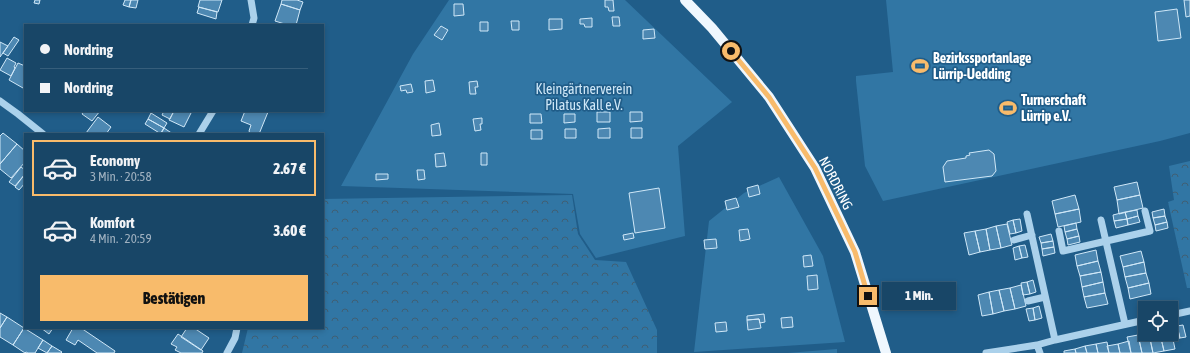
<!DOCTYPE html>
<html lang="de">
<meta charset="utf-8">
<style>
:root{--surface:#184667;--page:#214d6d;--text:#f1f3f6;--muted:#9fb1c0;--line:#365e7b;--accent:#f8bb6b}
body{margin:0;font-family:"Asap Condensed",sans-serif;background:var(--page);color:var(--text);height:100vh;display:flex;flex-direction:column;font-size:15px;white-space:nowrap}
*{box-sizing:border-box;margin:0}
p{font-size:13px;color:var(--muted)}
.icon{flex:none;width:22px;height:22px;fill:none;stroke:currentColor;stroke-width:2;stroke-linecap:round;stroke-linejoin:round}
.map{position:relative;flex:1;overflow:hidden}
.side{position:absolute;left:24px;top:133px;width:300px;height:196px;display:flex;flex-direction:column;background:var(--surface);border-radius:0px;box-shadow:0 2px 6px #0003,0 0 0 1px var(--line)}
.side>*{flex:none}
.banner{position:absolute;left:24px;top:24px;width:300px;height:88px;border-radius:0px;box-shadow:0 2px 6px #0003,0 0 0 1px var(--line);display:grid;align-content:center;height:88px;padding:0 16px;background:var(--surface)}
.buttons{position:absolute;left:1138px;top:301px;display:grid;gap:8px}
.buttons a{display:grid;place-items:center;width:40px;height:40px;border-radius:0px;background:var(--surface);box-shadow:0 2px 6px #0003,0 0 0 1px var(--line);font-size:20px}
.end{position:absolute;width:18px;height:18px;margin:-9px;border:5px solid #f8bb6b;background:#111;box-shadow:0 0 0 2px #111}
.from{border-radius:50%}
.bubble{position:absolute;height:28px;border-radius:0px;background:var(--surface);box-shadow:0 2px 6px #0003,0 0 0 1px var(--line);font-size:13px;font-weight:800;line-height:28px;text-align:center}
.banner b{display:flex;align-items:center;gap:14px;height:38px;font-size:15px}
.banner b+b{border-top:1px solid var(--line)}
.banner i{width:10px;height:10px;background:var(--text)}
ul{padding:7px 0 0;list-style:none}
li{display:flex;align-items:center;gap:12px;height:56px;margin:0 8px 6px;padding:0 8px;border:2px solid transparent;border-radius:0px}
li div{flex:1}
li b{display:block;font-size:15px}
li em{font-style:normal;font-weight:800}
li.selected{border-color:var(--accent)}
li>.icon{width:36px;height:36px;stroke-width:1.5}
.button{display:flex;gap:8px;margin-top:auto;padding:8px 16px}
.button a{flex:1;height:46px;border-radius:0px;background:var(--accent);color:#111;font-size:16px;font-weight:800;line-height:46px;text-align:center}
.map>svg:first-child{display:block}
.park{fill:url(#park-crowns)}
.garden{fill:#3176a4}
.building{fill:#4d88b2;stroke:#d0e8f8}
.lines{fill:none;stroke-linecap:round;stroke-linejoin:round}
.minor{stroke:#abd1eb;stroke-width:7}
.major{stroke:#eff7fe;stroke-width:10}
.route{stroke:#f8bb6b;stroke-width:5}
.labels{text-anchor:middle;stroke-width:3.5;stroke-linejoin:round;paint-order:stroke}
.poi-label{font-size:14px;font-weight:bold;fill:#fff;stroke:#205d89;text-anchor:start}
.park-label{font-size:14px;fill:#d0e8f8;stroke:#205d89}
.street-label{font-size:14px;fill:#fff;stroke:#205d89}
</style>
<div class="map">
<svg width="1190" height="353" viewBox="0 0 1190 353">
<defs>
<pattern id="park-crowns" width="20" height="18" patternUnits="userSpaceOnUse"><rect width="20" height="18" fill="#3176a4"/><path d="M2 6a3 3 0 1 1 6 0M12 15a3 3 0 1 1 6 0" fill="none" stroke="#405f74"/></pattern>
</defs>
<rect width="100%" height="100%" fill="#205d89"/>
<!-- park -->
<path class="park" d="M1190,161V288H1187L1168,202L1174,200L1169,166Z
M572,195L578,234L595,260L626,262L657,330V353H242L248,328H323V199Z
M837,349V353H788Z"/>
<!-- garden -->
<path class="garden" d="M449,0H625L732,102L678,146L685,236L596,258L580,234L573,194L341,186L413,54Z
M886,0H1190V133L1160,141L883,201L865,166L856,81V76L893,72Z
M779,177L823,256L845,342L694,352L709,221L744,193Z"/>
<!-- building -->
<path class="building" d="M35,0H40L39,4L34,3Z
M125,0H131L129,7L123,5Z
M131,0H138L136,8L129,7Z
M200,0H222L218,12L198,7Z
M282,0H297L303,2L300,10L281,4Z
M605,0H613L614,11H609L608,7H605Z
M1184,0H1190V16L1186,17Z
M281,4L300,10L296,25H288L275,21Z
M454,4H463L464,15L454,16Z
M199,7L217,12L216,19L197,13Z
M1177,9L1181,38L1158,41L1155,12Z
M612,17H619L620,26H613Z
M592,18V27H585L584,24H580V19Z
M549,19H562V29L549,30Z
M511,21H519V30H512Z
M480,22H488V31H480Z
M441,26L448,30L442,40L434,35Z
M654,29L655,38L643,39V30Z
M14,37L19,40L8,56L3,53Z
M0,42L8,46L0,57Z
M7,58L16,63L14,67L15,68L11,76L0,70Z
M18,63L25,66V86L23,88L9,80Z
M433,80L435,91L426,93L425,81Z
M477,81L478,87H475L476,94H470L469,82Z
M411,84L413,92L407,93L406,90L401,91L400,86Z
M84,111H100L92,121L82,114Z
M164,111H174L170,119L162,115Z
M174,111H192L184,127L169,120Z
M245,111L268,112L259,134L250,133L249,131L251,125L241,121Z
M597,112H610V122H597Z
M630,112H642V121L630,122Z
M151,113L167,123L164,128L148,119Z
M530,114H541L542,123H530Z
M564,114H575V122L564,123Z
M98,117L111,127L106,134H88L86,133Z
M482,118V124H480L481,130L475,131L473,119Z
M148,119L164,128L161,134L145,124Z
M439,123L441,135L432,136L431,125Z
M164,128L173,134H160Z
M610,128V138H598V129Z
M631,128H642V138H631Z
M565,129H576V138H565Z
M531,130H542V139H531Z
M3,133L17,144L0,164V136Z
M17,144L25,151V162L11,178L0,169V164Z
M989,150L994,154L996,171L992,176L945,182L943,167L947,161L966,158V156L970,155L969,153Z
M444,153L446,166L436,167L435,154Z
M481,153H487V165H481Z
M21,167L25,170V174L15,186L9,182Z
M417,170H424L425,179L418,180Z
M25,174V183L19,190L15,187Z
M376,174H388V179L376,180Z
M1137,182L1140,195L1117,200L1114,187Z
M758,185L760,194L749,197L747,188Z
M659,188L665,228L635,233L629,193Z
M1075,195L1079,209L1055,214L1052,201Z
M1140,195L1143,208L1119,214L1117,200Z
M736,198L739,207L727,210L725,201Z
M1079,209L1081,222L1058,227L1055,214Z
M1164,209L1165,216L1153,218L1152,212Z
M1137,210L1138,216L1127,219L1125,212Z
M1125,212L1127,219L1114,221L1113,215Z
M1138,216L1140,222L1128,225L1127,219Z
M1165,216L1167,222L1155,225L1153,218Z
M1020,219L1022,231L1016,233L1013,220Z
M1127,219L1128,225L1116,228L1114,221Z
M1013,220L1016,233L1010,234L1007,222Z
M1167,222L1168,228L1156,231L1155,225Z
M1076,223L1077,229L1065,232L1064,226Z
M1007,224L1012,245L1001,248L996,226Z
M996,226L1001,248L990,250L986,229Z
M748,229L750,239L740,241L739,230Z
M986,229L990,250L980,252L975,231Z
M1077,229L1079,236L1067,239L1065,232Z
M975,231L980,252L969,255L964,233Z
M633,233L634,238L624,240L623,235Z
M1051,234L1053,241L1041,243L1039,237Z
M1079,236L1080,242L1068,245L1067,239Z
M716,239L717,248L705,249L704,240Z
M1053,241L1054,247L1042,249L1041,243Z
M1025,245L1028,257L1022,258L1019,246Z
M1019,246L1022,258L1015,260L1013,248Z
M1054,247L1055,253L1043,256L1042,249Z
M1096,250L1098,261L1077,266L1075,255Z
M1141,251L1144,262L1123,267L1120,256Z
M811,255L813,266L804,267L803,256Z
M1098,261L1101,272L1080,276L1077,266Z
M1144,262L1146,273L1125,277L1123,267Z
M1101,272L1103,282L1082,287L1080,276Z
M1146,273L1149,283L1128,288L1125,277Z
M817,275L818,289L808,290L807,276Z
M1033,280L1036,292L1030,294L1027,282Z
M1027,282L1030,294L1023,295L1021,283Z
M1103,282L1105,293L1084,297L1082,287Z
M1149,283L1151,294L1130,299L1128,288Z
M1021,285L1026,306L1015,309L1010,288Z
M1010,288L1015,309L1004,311L999,290Z
M999,290L1004,311L993,314L989,292Z
M989,292L993,314L982,316L978,295Z
M1105,293L1108,304L1087,308L1084,297Z
M1039,306L1042,318L1035,320L1033,308Z
M1033,308L1035,320L1029,321L1026,309Z
M0,313L7,317L0,328Z
M764,314L765,322L760,323L759,319L747,320V316Z
M7,317L24,328L13,345L0,337V328Z
M792,317L793,327L782,328L781,318Z
M759,319L761,328L748,330L747,320Z
M726,322L727,331L716,332L715,323Z
M1183,325L1186,337L1180,338L1177,326Z
M1177,326L1180,338L1173,340L1171,328Z
M24,328L43,340L35,353H28L26,352L25,353L13,345Z
M41,328H53L49,334Z
M73,328H81L115,351L114,353H97L78,340L75,345L66,340Z
M187,328H194L209,338L201,350L181,337Z
M1171,330L1175,349L1164,351L1160,334H1171Z
M1145,333L1149,334L1153,353H1142L1138,335Z
M178,334L203,351L202,353H181L175,350L177,347L171,344Z
M1149,334H1160L1164,351L1153,353Z
M1138,335L1142,353H1131L1127,337Z
M43,340L52,346L47,353L38,348Z
M1129,341L1131,353H1120L1118,344Z
M1107,342L1109,353H1098L1096,344Z
M1096,344L1098,353H1087L1085,346Z
M1118,344L1120,353H1109L1107,346Z
M52,346L62,352L61,353H47Z
M1085,346L1087,353H1076L1075,349Z
M1075,349L1076,353H1064V351Z"/>
<g class="lines">
<!-- minor -->
<path class="minor" d="M251,0L254,18L252,25
M0,101L18,114L43,134
M199,134L213,111
M1027,214L1055,340
M1101,220L1125,324
M1059,231L1063,251L1150,231L1145,211
M1014,240L1032,235
M1028,301L1045,297
M1171,315L1190,311
M1037,345L1040,353
M227,353L235,338L237,328
M986,353L1037,345L1055,340L1145,320"/>
<!-- major -->
<path class="major" d="M685,0L712,28L769,97L815,168L855,252L886,353"/>
</g>
<g class="lines">
<!-- route -->
<path class="route" d="M731,51L769,97L815,168L855,252L868,296"/>
</g>
<!-- icons -->
<defs>
<g id="stadium-bare" transform="scale(1.38)"><path d="M0-5a6.5 5 0 1 0 0 10a6.5 5 0 1 0 0-10ZM-3.5-1.8h7v3.6h-7Z" fill="#f8bb6b" stroke="#205d89" stroke-width="2.5" paint-order="stroke"/></g>
</defs>
<g fill-rule="evenodd">
<use href="#stadium-bare" x="920" y="66"/>
<use href="#stadium-bare" x="1008" y="108"/>
</g>
<g class="labels">
<!-- poi labels -->
<g class="poi-label">
<text x="933" y="63">Bezirkssportanlage<tspan x="933" dy="16">Lürrip-Uedding</tspan></text>
<text x="1021" y="105">Turnerschaft<tspan x="1021" dy="16">Lürrip e.V.</tspan></text>
</g>
<!-- park labels -->
<g class="park-label">
<text x="584" y="94">Kleingärtnerverein<tspan x="584" dy="16">Pilatus Kall e.V.</tspan></text>
</g>
<!-- street labels -->
<g class="street-label">
<text transform="translate(836 183) rotate(63)" y="5">NORDRING</text>
</g>
</g>
</svg>
<div class="buttons">
<a><svg class="icon" aria-label="locate" viewBox="0 0 24 24"><circle cx="12" cy="12" r="6"/><path d="M12 2v4M12 18v4M2 12h4M18 12h4"/></svg></a>
</div>
<i class="end from" style="left:731px;top:51px"></i>
<i class="end" style="left:868px;top:296px"></i>
<div class="bubble" style="left:882px;top:282px;width:74px">1 Min.</div>
<div class="banner">
<b><i class="from"></i>Nordring</b>
<b><i></i>Nordring</b>
</div>
<section class="side">
<ul>
<li class="selected"><svg class="icon" aria-label="car" viewBox="0 0 24 24"><path d="M5 17H2v-5l4-1 3-4h7l3 4 3 1v5h-3M9 17h6M6 11h13"/><circle cx="7" cy="17" r="2"/><circle cx="17" cy="17" r="2"/></svg><div><b>Economy</b><p>3 Min. · 20:58</p></div><em>2.67 €</em></li>
<li><svg class="icon" aria-label="car" viewBox="0 0 24 24"><path d="M5 17H2v-5l4-1 3-4h7l3 4 3 1v5h-3M9 17h6M6 11h13"/><circle cx="7" cy="17" r="2"/><circle cx="17" cy="17" r="2"/></svg><div><b>Komfort</b><p>4 Min. · 20:59</p></div><em>3.60 €</em></li>
</ul>
<div class="button"><a>Bestätigen</a></div>
</section>
</div>
